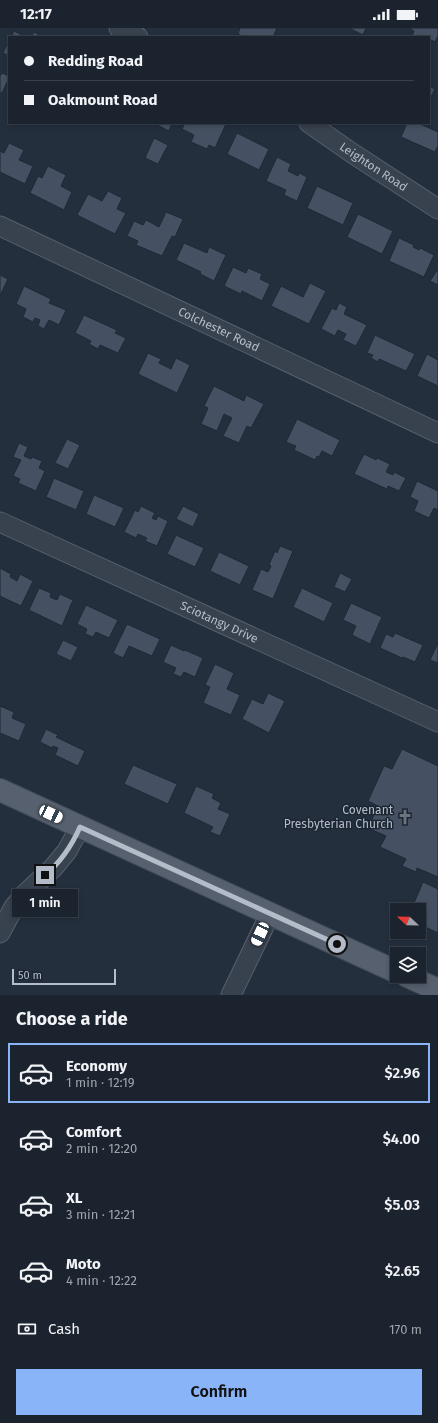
<!DOCTYPE html>
<meta charset="utf-8">
<style>
:root{--surface:#1b232e;--page:#282f3a;--text:#f1f3f6;--muted:#a0a4aa;--line:#39404a;--accent:#8ab4f8}
body{margin:0;font-family:"Fira Sans",sans-serif;background:var(--page);color:var(--text);height:100vh;display:flex;flex-direction:column;font-size:15px;white-space:nowrap}
*{box-sizing:border-box;margin:0}
p{font-size:13px;color:var(--muted)}
.icon{flex:none;width:22px;height:22px;fill:none;stroke:currentColor;stroke-width:2;stroke-linecap:round;stroke-linejoin:round}
.map{position:relative;height:967px;overflow:hidden}
.sheet{display:flex;flex-direction:column;background:var(--surface);flex:1}
.sheet>*{flex:none}
.hud{position:absolute;left:8px;top:8px;width:422px;height:88px;border-radius:0px;box-shadow:0 2px 6px #0003,0 0 0 1px var(--line);display:grid;align-content:center;height:88px;padding:0 16px;background:var(--surface)}
.needle{width:26px;rotate:292deg}
.fabs{position:absolute;left:390px;top:875px;display:grid;gap:8px}
.fabs a{display:grid;place-items:center;width:36px;height:36px;border-radius:0px;background:var(--surface);box-shadow:0 2px 6px #0003,0 0 0 1px var(--line);font-size:20px}
.scale{position:absolute;left:12px;bottom:10px;width:104px;box-sizing:border-box;padding-left:4px;border:2px solid #b4bcc9;border-top:0;font-size:11px;line-height:14px;white-space:nowrap;color:#b4bcc9;-webkit-text-stroke:3px #1d2633;paint-order:stroke}
.end{position:absolute;width:18px;height:18px;margin:-9px;border:5px solid #b4bcc9;background:#111;box-shadow:0 0 0 2px #111}
.from{border-radius:50%}
.bubble{position:absolute;height:28px;border-radius:0px;background:var(--surface);box-shadow:0 2px 6px #0003,0 0 0 1px var(--line);font-size:13px;font-weight:600;line-height:28px;text-align:center}
.car{position:absolute;width:12px;height:24px;margin:-12px -6px;border-radius:5px;box-shadow:0 0 3px 1px #0007;background:linear-gradient(#fff 24%,#345 0 40%,#fff 0 76%,#345 0 86%,#fff 0)}
.hud b{display:flex;align-items:center;gap:14px;height:38px;font-size:15px}
.hud b+b{border-top:1px solid var(--line)}
.hud i{width:10px;height:10px;background:var(--text)}
ul{padding:0;list-style:none}
li{display:flex;align-items:center;gap:12px;height:60px;margin:0 8px 6px;padding:0 8px;border:2px solid transparent;border-radius:0px}
li div{flex:1}
li b{display:block;font-size:15px}
li em{font-style:normal;font-weight:600}
li.on{border-color:var(--accent)}
li>.icon{width:36px;height:36px;stroke-width:1.5}
h2{padding:0 16px;font-size:18px;line-height:48px}
.pay{display:flex;align-items:center;gap:10px;height:44px;padding:0 16px;font-size:15px}
.pay p{margin-inline-start:auto}
.primary-button{display:flex;gap:8px;margin-top:auto;padding:8px 16px}
.primary-button a{flex:1;height:46px;border-radius:0px;background:var(--accent);color:#111;font-size:16px;font-weight:600;line-height:46px;text-align:center}
.status{display:flex;justify-content:space-between;align-items:center;height:28px;padding:0 20px;background:var(--surface);direction:ltr}
.status svg{height:11px;fill:currentColor}
.map>svg:first-child{display:block}
.building{fill:#455162;stroke:#1f2835}
.lines{fill:none;stroke-linecap:round;stroke-linejoin:round}
.minor-casing{stroke:#565f6c;stroke-width:21}
.major-casing{stroke:#414a57;stroke-width:24}
.minor{stroke:#38414e;stroke-width:19}
.major{stroke:#56606e;stroke-width:22}
.route{stroke:#b4bcc9;stroke-width:5}
.labels{text-anchor:middle;stroke-width:3;stroke-linejoin:round;paint-order:stroke}
.street-label{font-size:12px;fill:#b4bcc9;stroke:#1d2633}
.poi-label{font-size:12px;fill:#b4bcc9;stroke:#1d2633;text-anchor:end}
</style>
<div class="status"><b>12:17</b><svg viewBox="0 0 49 12"><path d="M0 12V9h3v3zM5 12V6h3v6zM10 12V3h3v9zM15 12V0h3v12zM26 1h20v11H26zM47 4h2v5h-2z"/></svg></div>
<div class="map">
<svg width="438" height="967" viewBox="0 0 438 967">
<rect width="100%" height="100%" fill="#242f3e"/>
<!-- building -->
<path class="building" d="M240,0H277L273,9H244L238,6Z
M349,0H366L363,7Z
M409,0H438V8L435,14L429,11V9L421,7L420,9H415L412,8L414,3Z
M14,3L26,9H11Z
M34,4L44,9H31Z
M9,12V28L3,25Z
M2,45L9,48V50L2,65H0V48Z
M429,58L435,61L429,73Z
M153,95H172L169,103Z
M185,95H224L226,96L215,120L209,117L207,121L191,114L194,107L182,101Z
M407,95H418L438,104V118L435,124L401,109Z
M237,105L269,121L259,142L227,126Z
M154,110L168,117L158,136L145,130Z
M9,115L24,122L19,132L33,138L25,156L0,144V123L4,125Z
M277,129L291,136L288,143L298,148L299,145L307,149L297,173L284,167L286,162L266,153Z
M48,138L66,147L61,158L72,164L64,182L30,165L38,148L42,150Z
M317,158L353,175L343,197L307,180Z
M108,163L122,170L117,181L126,185L115,206L77,187L88,166L102,173Z
M166,184L183,191L175,209L172,208L162,228L136,217L138,213L127,208L134,193L143,197L146,192L159,199Z
M358,186L393,203L382,226L347,209Z
M399,210L414,217L413,219L419,222L420,220L434,227L424,249L389,233Z
M184,215L207,225L209,219L226,227L214,253L200,246L201,244L176,232Z
M233,239L246,245L248,240L262,246L260,251L270,256L262,273L242,263L241,266L224,258Z
M438,241V257L430,253Z
M0,247L8,251L0,268Z
M310,255L326,263L309,296L271,278L281,258L303,269Z
M24,258L51,271L49,275L66,282L59,297L49,292L44,301L38,298L40,292L35,290L33,294L23,289L26,281L16,276Z
M339,275L347,279L344,286L367,297L356,318L343,312L346,306L338,302L335,308L321,301L332,280L336,282Z
M84,287L117,302L115,305L126,310L118,325L100,317L98,321L89,316L91,313L75,305Z
M375,307L415,326L406,343L379,331L378,334L371,330L373,327L367,325Z
M148,325L161,331L159,335L171,341L176,330L190,337L177,365L138,346Z
M427,326L438,332V358L417,348Z
M214,358L244,373L246,367L264,376L251,400L247,398L239,415L223,408L232,390L224,386L217,403L201,396L208,380L204,378Z
M297,391L340,412L332,428L322,423L319,429L317,428L315,432L294,422L296,418L286,414Z
M67,411L80,417L68,441L55,435Z
M19,415L28,419L24,428L31,431L32,429L42,433L39,440L45,443L36,463L18,455L20,451L13,448L21,432L13,429Z
M364,426L376,432L377,430L390,436L386,444L393,447L394,444L406,450L399,463L388,458L387,461L354,446Z
M54,450L84,463L76,482L46,469Z
M417,453L438,463V482L434,480L429,490L414,483L418,473L410,469Z
M94,467L124,480L115,499L86,486Z
M141,478L155,485L152,490L156,492L158,488L168,493L157,518L145,513L147,510L138,506L136,510L124,504L135,482L138,484Z
M183,478L199,486L193,499L176,491Z
M176,507L204,520L195,539L167,526Z
M280,518L293,523L273,571L252,562L261,541L268,544L271,538L269,537L275,523L277,525Z
M219,524L249,538L240,557L210,543Z
M0,540L11,546L10,549L17,553L20,546L33,553L21,578L0,568Z
M340,545L352,551L345,564L334,559Z
M39,560L51,565L50,569L57,572L60,566L73,572L62,598L29,582Z
M302,560L333,575L324,594L293,579Z
M351,575L382,589L370,616L352,607L356,598L343,592Z
M86,577L118,592L109,610L96,604L93,609L85,606L87,601L77,596Z
M127,596L160,611L152,628L129,618L123,630L113,625Z
M395,605L423,617L415,634L403,629L402,630L380,620L386,606L393,609Z
M63,612L78,619L71,633L56,626Z
M438,615V635L430,632Z
M171,617L184,623L185,622L203,630L195,649L184,644L181,649L173,646L176,640L163,634Z
M215,636L234,645L227,661L240,667L231,687L203,675L210,659L205,657Z
M268,665L285,673L269,705L242,691L252,671L263,676Z
M0,678L14,684L12,690L26,696L19,713L0,705Z
M46,701L58,707L56,709L85,723L78,738L55,727L58,720L53,718L52,720L40,714Z
M402,721L438,738V849L417,840L416,844L402,838L406,831L380,819L386,808L368,800L378,778L368,773L384,738L392,741Z
M133,737L177,756L168,776L124,756Z
M196,758L214,766L212,770L221,775L218,781L230,786L220,808L210,804L213,799L184,785Z
M423,854L438,861V905L419,896V882H411Z"/>
<g class="lines">
<!-- minor casing -->
<g class="minor-casing">
<g id="minor">
<path d="M119,0L138,9"/>
<path id="s1" d="M309,95L352,125L438,181"/>
<path id="s2" d="M0,198L438,405"/>
<path id="s3" d="M0,494L438,694"/>
<path d="M0,905L14,879L24,867L53,840L67,823L80,799"/>
<path d="M231,967L270,886"/>
</g>
</g>
<!-- major casing -->
<g class="major-casing">
<path id="major" d="M0,762L397,944
M407,948L438,962"/>
</g>
<!-- minor -->
<use href="#minor" class="minor"/>
<!-- major -->
<use href="#major" class="major"/>
</g>
<g class="lines">
<!-- route -->
<path class="route" d="M45,847C61,834 72,817 80,799L337,916"/>
</g>
<!-- icons -->
<defs>
<g id="church-bare" transform="scale(1.2)"><path d="M-1.2-6h2.4v3.5h3.3v2.4h-3.3V6h-2.4V-.1h-3.3v-2.4h3.3Z" fill="#6b7280" stroke="#1d2633" stroke-width="2.5" paint-order="stroke"/></g>
</defs>
<g fill-rule="evenodd">
<use href="#church-bare" x="405" y="789"/>
</g>
<g class="labels">
<!-- street labels -->
<g class="street-label">
<text dy="4" stroke="none"><textPath href="#s1" startOffset="78">Leighton Road</textPath></text>
<text dy="4" stroke="none"><textPath href="#s2" startOffset="242">Colchester Road</textPath></text>
<text dy="4" stroke="none"><textPath href="#s3" startOffset="241">Sciotangy Drive</textPath></text>
</g>
<!-- poi labels -->
<g class="poi-label">
<text x="393" y="786">Covenant<tspan x="393" dy="14">Presbyterian Church</tspan></text>
</g>
</g>
</svg>
<div class="fabs">
<a><svg class="needle" viewBox="-14 -14 28 28"><path d="M0-13l5 13h-10z" fill="#e53935"/><path d="M0 13l5-13h-10z" fill="#a0a4aa"/></svg></a>
<a><svg class="icon" aria-label="layers" viewBox="0 0 24 24"><path d="M12 4l9 5-9 5-9-5zM3 14l9 5 9-5"/></svg></a>
</div>
<div class="scale">50 m</div>
<i class="end from" style="left:337px;top:916px"></i>
<i class="end" style="left:45px;top:847px"></i>
<div class="bubble" style="left:12px;top:861px;width:66px">1 min</div>
<i class="car" style="left:51px;top:786px;rotate:115deg"></i>
<i class="car" style="left:260px;top:906px;rotate:205deg"></i>
<div class="hud">
<b><i class="from"></i>Redding Road</b>
<b><i></i>Oakmount Road</b>
</div>
</div>
<section class="sheet">
<h2>Choose a ride</h2>
<ul>
<li class="on"><svg class="icon" aria-label="car" viewBox="0 0 24 24"><path d="M5 17H2v-5l4-1 3-4h7l3 4 3 1v5h-3M9 17h6M6 11h13"/><circle cx="7" cy="17" r="2"/><circle cx="17" cy="17" r="2"/></svg><div><b>Economy</b><p>1 min · 12:19</p></div><em>$2.96</em></li>
<li><svg class="icon" aria-label="car" viewBox="0 0 24 24"><path d="M5 17H2v-5l4-1 3-4h7l3 4 3 1v5h-3M9 17h6M6 11h13"/><circle cx="7" cy="17" r="2"/><circle cx="17" cy="17" r="2"/></svg><div><b>Comfort</b><p>2 min · 12:20</p></div><em>$4.00</em></li>
<li><svg class="icon" aria-label="car" viewBox="0 0 24 24"><path d="M5 17H2v-5l4-1 3-4h7l3 4 3 1v5h-3M9 17h6M6 11h13"/><circle cx="7" cy="17" r="2"/><circle cx="17" cy="17" r="2"/></svg><div><b>XL</b><p>3 min · 12:21</p></div><em>$5.03</em></li>
<li><svg class="icon" aria-label="car" viewBox="0 0 24 24"><path d="M5 17H2v-5l4-1 3-4h7l3 4 3 1v5h-3M9 17h6M6 11h13"/><circle cx="7" cy="17" r="2"/><circle cx="17" cy="17" r="2"/></svg><div><b>Moto</b><p>4 min · 12:22</p></div><em>$2.65</em></li>
</ul>
<div class="pay"><svg class="icon" aria-label="cash" viewBox="0 0 24 24"><path d="M3 7h18v10H3z"/><circle cx="12" cy="12" r="2"/></svg>Cash<p>170 m</p></div>
<div class="primary-button"><a>Confirm</a></div>
</section>
